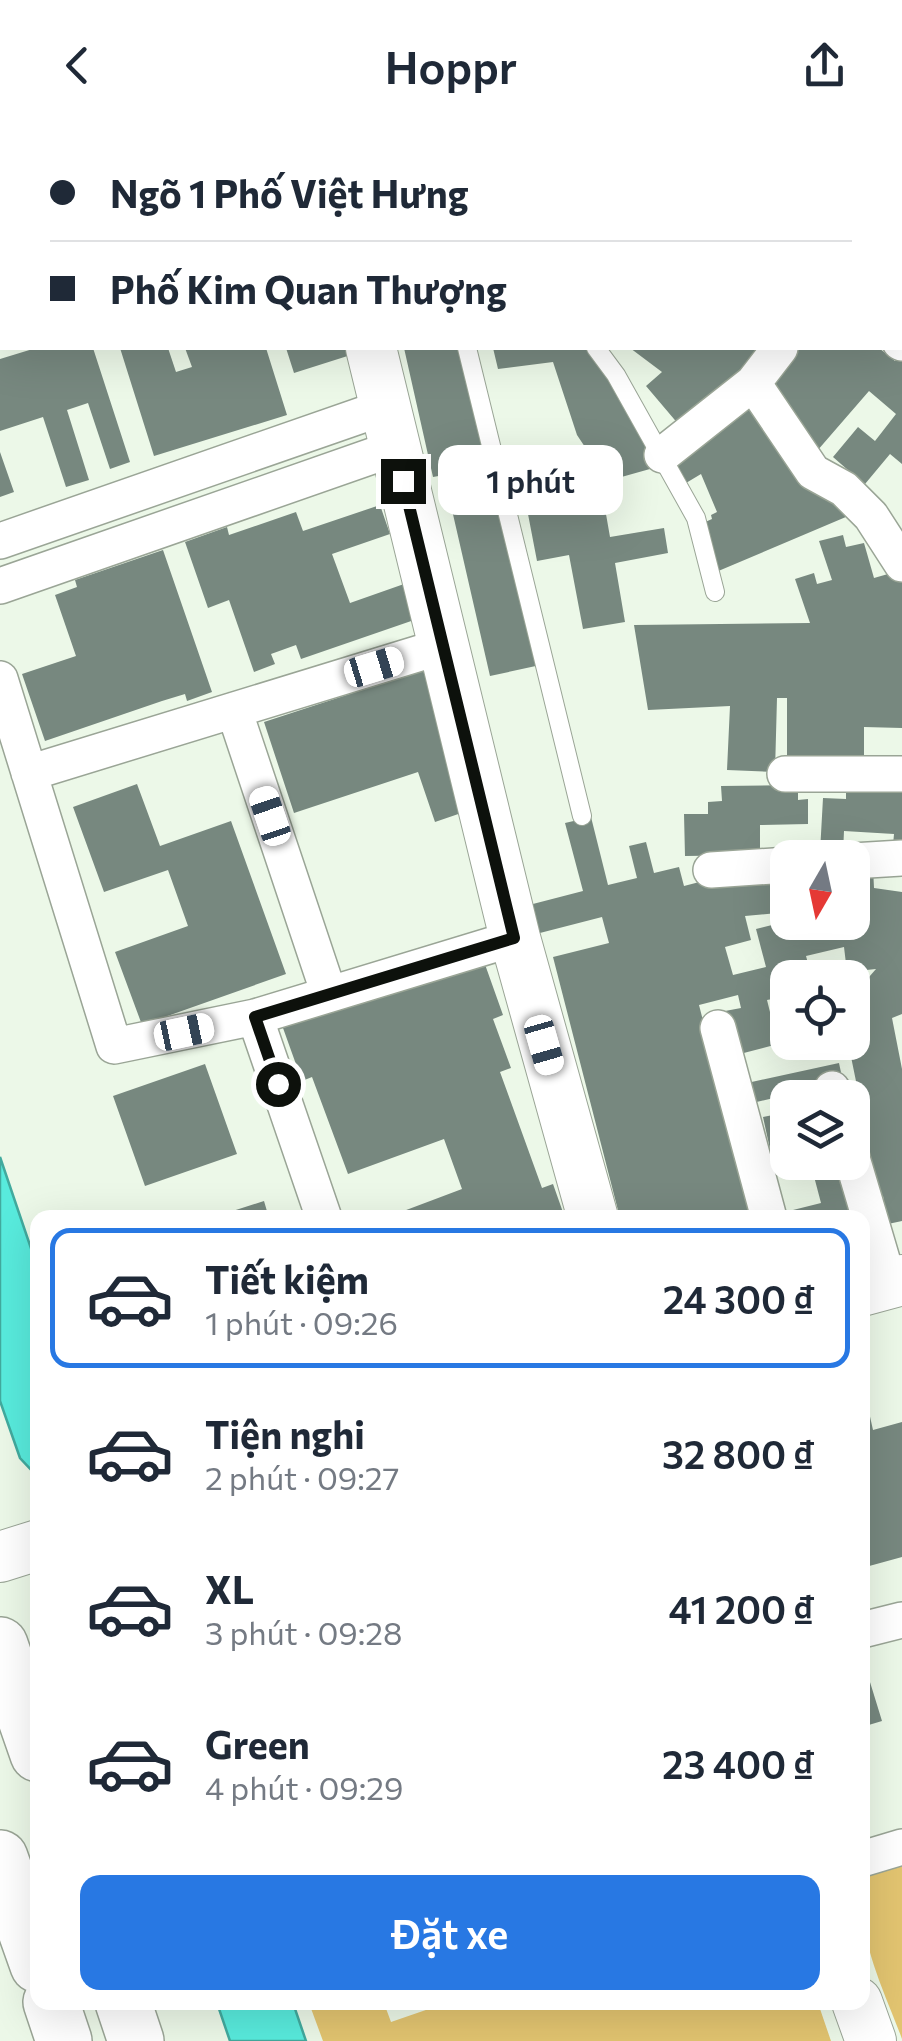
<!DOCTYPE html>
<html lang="vi">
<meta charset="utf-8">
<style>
:root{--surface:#fff;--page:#f6f6f7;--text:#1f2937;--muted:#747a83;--line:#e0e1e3;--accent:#2878e3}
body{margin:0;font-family:Commissioner,sans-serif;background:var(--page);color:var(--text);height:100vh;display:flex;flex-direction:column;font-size:38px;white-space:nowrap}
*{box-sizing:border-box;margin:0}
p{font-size:32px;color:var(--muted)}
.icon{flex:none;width:55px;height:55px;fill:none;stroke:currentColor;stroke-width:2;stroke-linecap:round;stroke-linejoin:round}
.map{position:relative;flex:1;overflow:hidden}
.sheet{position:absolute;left:30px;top:1080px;width:840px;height:800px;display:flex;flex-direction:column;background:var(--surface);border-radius:20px;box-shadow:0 10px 40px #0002}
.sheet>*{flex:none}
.top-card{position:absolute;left:0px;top:0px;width:902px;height:220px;box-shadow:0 10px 40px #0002;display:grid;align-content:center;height:220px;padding:0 50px;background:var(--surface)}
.needle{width:65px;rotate:189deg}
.tools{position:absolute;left:770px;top:710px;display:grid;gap:20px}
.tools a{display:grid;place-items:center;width:100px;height:100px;border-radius:20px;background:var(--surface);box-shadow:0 10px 40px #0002;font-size:50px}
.end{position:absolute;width:45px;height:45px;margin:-22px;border:12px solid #0d110c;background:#fff;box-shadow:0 0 0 5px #fff}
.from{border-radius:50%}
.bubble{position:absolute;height:70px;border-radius:20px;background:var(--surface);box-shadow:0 10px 40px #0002;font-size:32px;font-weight:600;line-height:70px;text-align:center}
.car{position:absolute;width:30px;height:60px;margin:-30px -15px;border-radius:12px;box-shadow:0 0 8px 2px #0007;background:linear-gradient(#fff 24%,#345 0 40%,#fff 0 76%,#345 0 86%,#fff 0)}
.top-card b{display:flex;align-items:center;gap:35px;height:95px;font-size:38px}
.top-card b+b{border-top:2px solid var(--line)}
.top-card i{width:25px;height:25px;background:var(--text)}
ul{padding:18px 0 0;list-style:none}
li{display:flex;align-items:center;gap:30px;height:140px;margin:0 20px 15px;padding:0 30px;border:5px solid transparent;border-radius:20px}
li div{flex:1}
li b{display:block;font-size:38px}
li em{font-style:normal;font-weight:600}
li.current{border-color:var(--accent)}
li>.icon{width:90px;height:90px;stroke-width:1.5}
.primary-button{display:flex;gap:20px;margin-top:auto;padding:20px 50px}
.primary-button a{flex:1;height:115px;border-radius:20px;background:var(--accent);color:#fff;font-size:40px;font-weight:600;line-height:115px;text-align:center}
header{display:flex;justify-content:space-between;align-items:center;height:130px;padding:0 50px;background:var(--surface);font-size:45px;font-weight:600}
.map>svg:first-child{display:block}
.green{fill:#e2c470}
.water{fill:#58ebdd;stroke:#42aa9e;stroke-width:2.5}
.building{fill:#77887f}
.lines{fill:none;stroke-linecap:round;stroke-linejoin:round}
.lane-casing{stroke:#9aa596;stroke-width:20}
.street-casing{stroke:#9aa596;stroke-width:38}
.secondary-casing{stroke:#9aa596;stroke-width:52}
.primary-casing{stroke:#9aa596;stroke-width:58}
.lane{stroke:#fff;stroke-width:18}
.street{stroke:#fff;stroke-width:35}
.secondary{stroke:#fff;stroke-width:50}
.primary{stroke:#fff;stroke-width:55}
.route{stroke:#0d110c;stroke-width:12}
</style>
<header><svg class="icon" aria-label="back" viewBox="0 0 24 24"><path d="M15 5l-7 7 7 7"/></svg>Hoppr<svg class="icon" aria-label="share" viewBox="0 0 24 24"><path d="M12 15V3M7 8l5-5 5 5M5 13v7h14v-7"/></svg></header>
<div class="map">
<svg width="902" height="1911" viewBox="0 0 902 1911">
<rect width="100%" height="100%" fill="#ecf8e8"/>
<!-- green -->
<path class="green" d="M902,1732V1909C886,1864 845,1786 871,1741Z
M449,1872L818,1873L831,1911H323L309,1873H384L391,1892Z"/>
<!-- water -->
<path class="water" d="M0,1027L37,1136V1346L20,1328L0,1271Z
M217,1873H293L306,1911H230Z"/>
<!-- building -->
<path class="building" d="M36,218H93L130,332L110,339L88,273L67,280L89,350L66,357L43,287L0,301V229Z
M120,218H168L176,242L192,237L185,218H266L287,285L154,326Z
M286,218H355L357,223L294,243Z
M404,218H473L545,534L490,546L444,345L433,347Z
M493,218H594L657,337L593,355L595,368L603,367L610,407L664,398L668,423L615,433L625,492L583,499L569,425L537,431L518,332L587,320L577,305L553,232L498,239Z
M630,218H766L685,302L646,256L662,242Z
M791,218H879L895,231L902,222V334L890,324L860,360L845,347L849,341L833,327L858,297L875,311L896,284L869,261L817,321L765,257Z
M759,263L860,381L716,442L696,396L712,389L711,385L717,382L701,344L686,353L669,327Z
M0,322L14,362L0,367Z
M380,375L390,404L332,424L350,473L404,454L417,489L301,529L296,515L271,524L275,534L254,542L229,470L208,478L185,412L227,397L229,405L296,382L303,401Z
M843,405L846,417L864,413L874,448L902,440V598L864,597V626L787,632V568H777L775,642L727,640L730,576L648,580L634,495L810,493L795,449L814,443L817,454L832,450L819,411Z
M163,420L212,562L187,571L185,564L162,571L45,611L22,544L76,526L55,465L77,457L75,450Z
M423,540L470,680L435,692L418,642L294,683L264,592Z
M137,654L160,716L231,691L286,844L142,895L115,822L188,796L168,740L104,762L73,677Z
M798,655V670L808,669V694L760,695V725L685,726L684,684H708V672L722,671L721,656Z
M846,655L902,658V716L893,715L894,704L844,701L843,723L820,722L823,668L846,669Z
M591,687L608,755L637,748L629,716L646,712L654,743L679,737L684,756L734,743L788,748V782L745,786L751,810L725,817L733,845L766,837L756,799L788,791L852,792V737L873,738L874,758L902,762V884L892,888L902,939V1091L888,1094L883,1066L869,1068L852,986V968H849L848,963L858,961L848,912H852V850L869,847L876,839L847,842L844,817L806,826L812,848H788V866L767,870L778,914L736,925L725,881L741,878L738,865L699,875L754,1088H620L553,827L609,813L602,787L536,804L529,775L583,761L565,693Z
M482,826L503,885L493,889L511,938L500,942L542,1058L553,1054L565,1088H385L462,1059L444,1009L348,1044L312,947L302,951L283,898Z
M839,933L843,952L752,973L747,953Z
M205,934L237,1024L145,1056L113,966Z
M788,982V1015L770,1019L763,987Z
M822,1032H849L862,1088H786L785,1082L821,1073L811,1035Z
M264,1071L269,1088H214V1087Z
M869,1282L873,1300L902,1292V1427L862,1438V1284Z
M862,1526L882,1591L862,1597Z"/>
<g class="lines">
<!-- lane casing -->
<g class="lane-casing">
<path id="lane" d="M419,0V2
M467,218L582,686
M596,218L616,245L696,388L715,462"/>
</g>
<!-- street casing -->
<g class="street-casing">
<path id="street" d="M34,0L35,2
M575,0L579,2
M900,47L902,44
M0,196L2,195
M900,212L902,213
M753,253L780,218
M662,325L753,253L813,342L844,359L871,386L902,434
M0,411L385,277
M0,456L395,318
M0,549L114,916L255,887L515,808
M234,580L329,864
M29,643L443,516
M785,644H902
M852,731L902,728
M711,740L788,735
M255,887L324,1088
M718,898L769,1088
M832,959L835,968
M852,1028L889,1153
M862,1500L902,1490
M862,1729L902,1717"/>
</g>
<!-- secondary casing -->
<g class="secondary-casing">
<path id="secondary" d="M319,0L320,2
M371,218L515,808L593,1088
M862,1161L902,1150
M0,1427L38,1415
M857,1872L871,1911"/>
</g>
<!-- primary casing -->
<g class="primary-casing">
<path id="primary" d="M0,1515L38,1624
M0,1728L38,1835
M51,1872L64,1911
M123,1872L136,1911"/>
</g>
<!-- lane -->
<use href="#lane" class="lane"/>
<!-- street -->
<use href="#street" class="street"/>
<!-- secondary -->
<use href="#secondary" class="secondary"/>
<!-- primary -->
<use href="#primary" class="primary"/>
</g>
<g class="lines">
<!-- route -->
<path class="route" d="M278,954L255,887L514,808L403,351"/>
</g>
</svg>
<div class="tools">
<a><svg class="needle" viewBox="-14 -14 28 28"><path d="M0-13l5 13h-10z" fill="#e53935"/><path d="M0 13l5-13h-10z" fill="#747a83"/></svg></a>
<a><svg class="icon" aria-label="locate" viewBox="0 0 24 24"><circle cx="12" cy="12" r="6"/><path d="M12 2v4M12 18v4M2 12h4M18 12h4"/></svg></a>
<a><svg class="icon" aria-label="layers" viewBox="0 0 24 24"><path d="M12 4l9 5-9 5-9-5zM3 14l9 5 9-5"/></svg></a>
</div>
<i class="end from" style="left:278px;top:954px"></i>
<i class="end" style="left:403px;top:351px"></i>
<div class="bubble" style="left:438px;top:315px;width:185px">1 phút</div>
<i class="car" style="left:374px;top:537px;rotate:73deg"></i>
<i class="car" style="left:270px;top:686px;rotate:341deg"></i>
<i class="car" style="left:184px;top:902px;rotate:78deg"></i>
<i class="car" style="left:544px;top:915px;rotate:164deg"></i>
<div class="top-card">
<b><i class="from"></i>Ngõ 1 Phố Việt Hưng</b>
<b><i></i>Phố Kim Quan Thượng</b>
</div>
<section class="sheet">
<ul>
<li class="current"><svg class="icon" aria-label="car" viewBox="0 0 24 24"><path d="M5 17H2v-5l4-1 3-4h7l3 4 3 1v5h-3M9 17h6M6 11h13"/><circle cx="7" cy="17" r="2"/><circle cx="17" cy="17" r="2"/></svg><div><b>Tiết kiệm</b><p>1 phút · 09:26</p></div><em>24 300 ₫</em></li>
<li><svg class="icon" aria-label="car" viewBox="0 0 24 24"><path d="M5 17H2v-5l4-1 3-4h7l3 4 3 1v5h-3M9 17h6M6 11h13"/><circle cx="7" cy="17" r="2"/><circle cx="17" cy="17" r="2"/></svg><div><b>Tiện nghi</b><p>2 phút · 09:27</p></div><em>32 800 ₫</em></li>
<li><svg class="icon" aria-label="car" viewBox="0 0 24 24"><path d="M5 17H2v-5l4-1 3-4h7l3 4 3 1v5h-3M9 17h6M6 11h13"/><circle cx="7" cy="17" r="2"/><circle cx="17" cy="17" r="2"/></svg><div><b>XL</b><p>3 phút · 09:28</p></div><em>41 200 ₫</em></li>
<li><svg class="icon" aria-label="car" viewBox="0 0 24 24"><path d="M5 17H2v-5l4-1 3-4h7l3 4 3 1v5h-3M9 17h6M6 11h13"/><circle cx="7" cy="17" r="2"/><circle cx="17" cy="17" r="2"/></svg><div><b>Green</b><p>4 phút · 09:29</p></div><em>23 400 ₫</em></li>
</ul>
<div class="primary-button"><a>Đặt xe</a></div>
</section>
</div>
